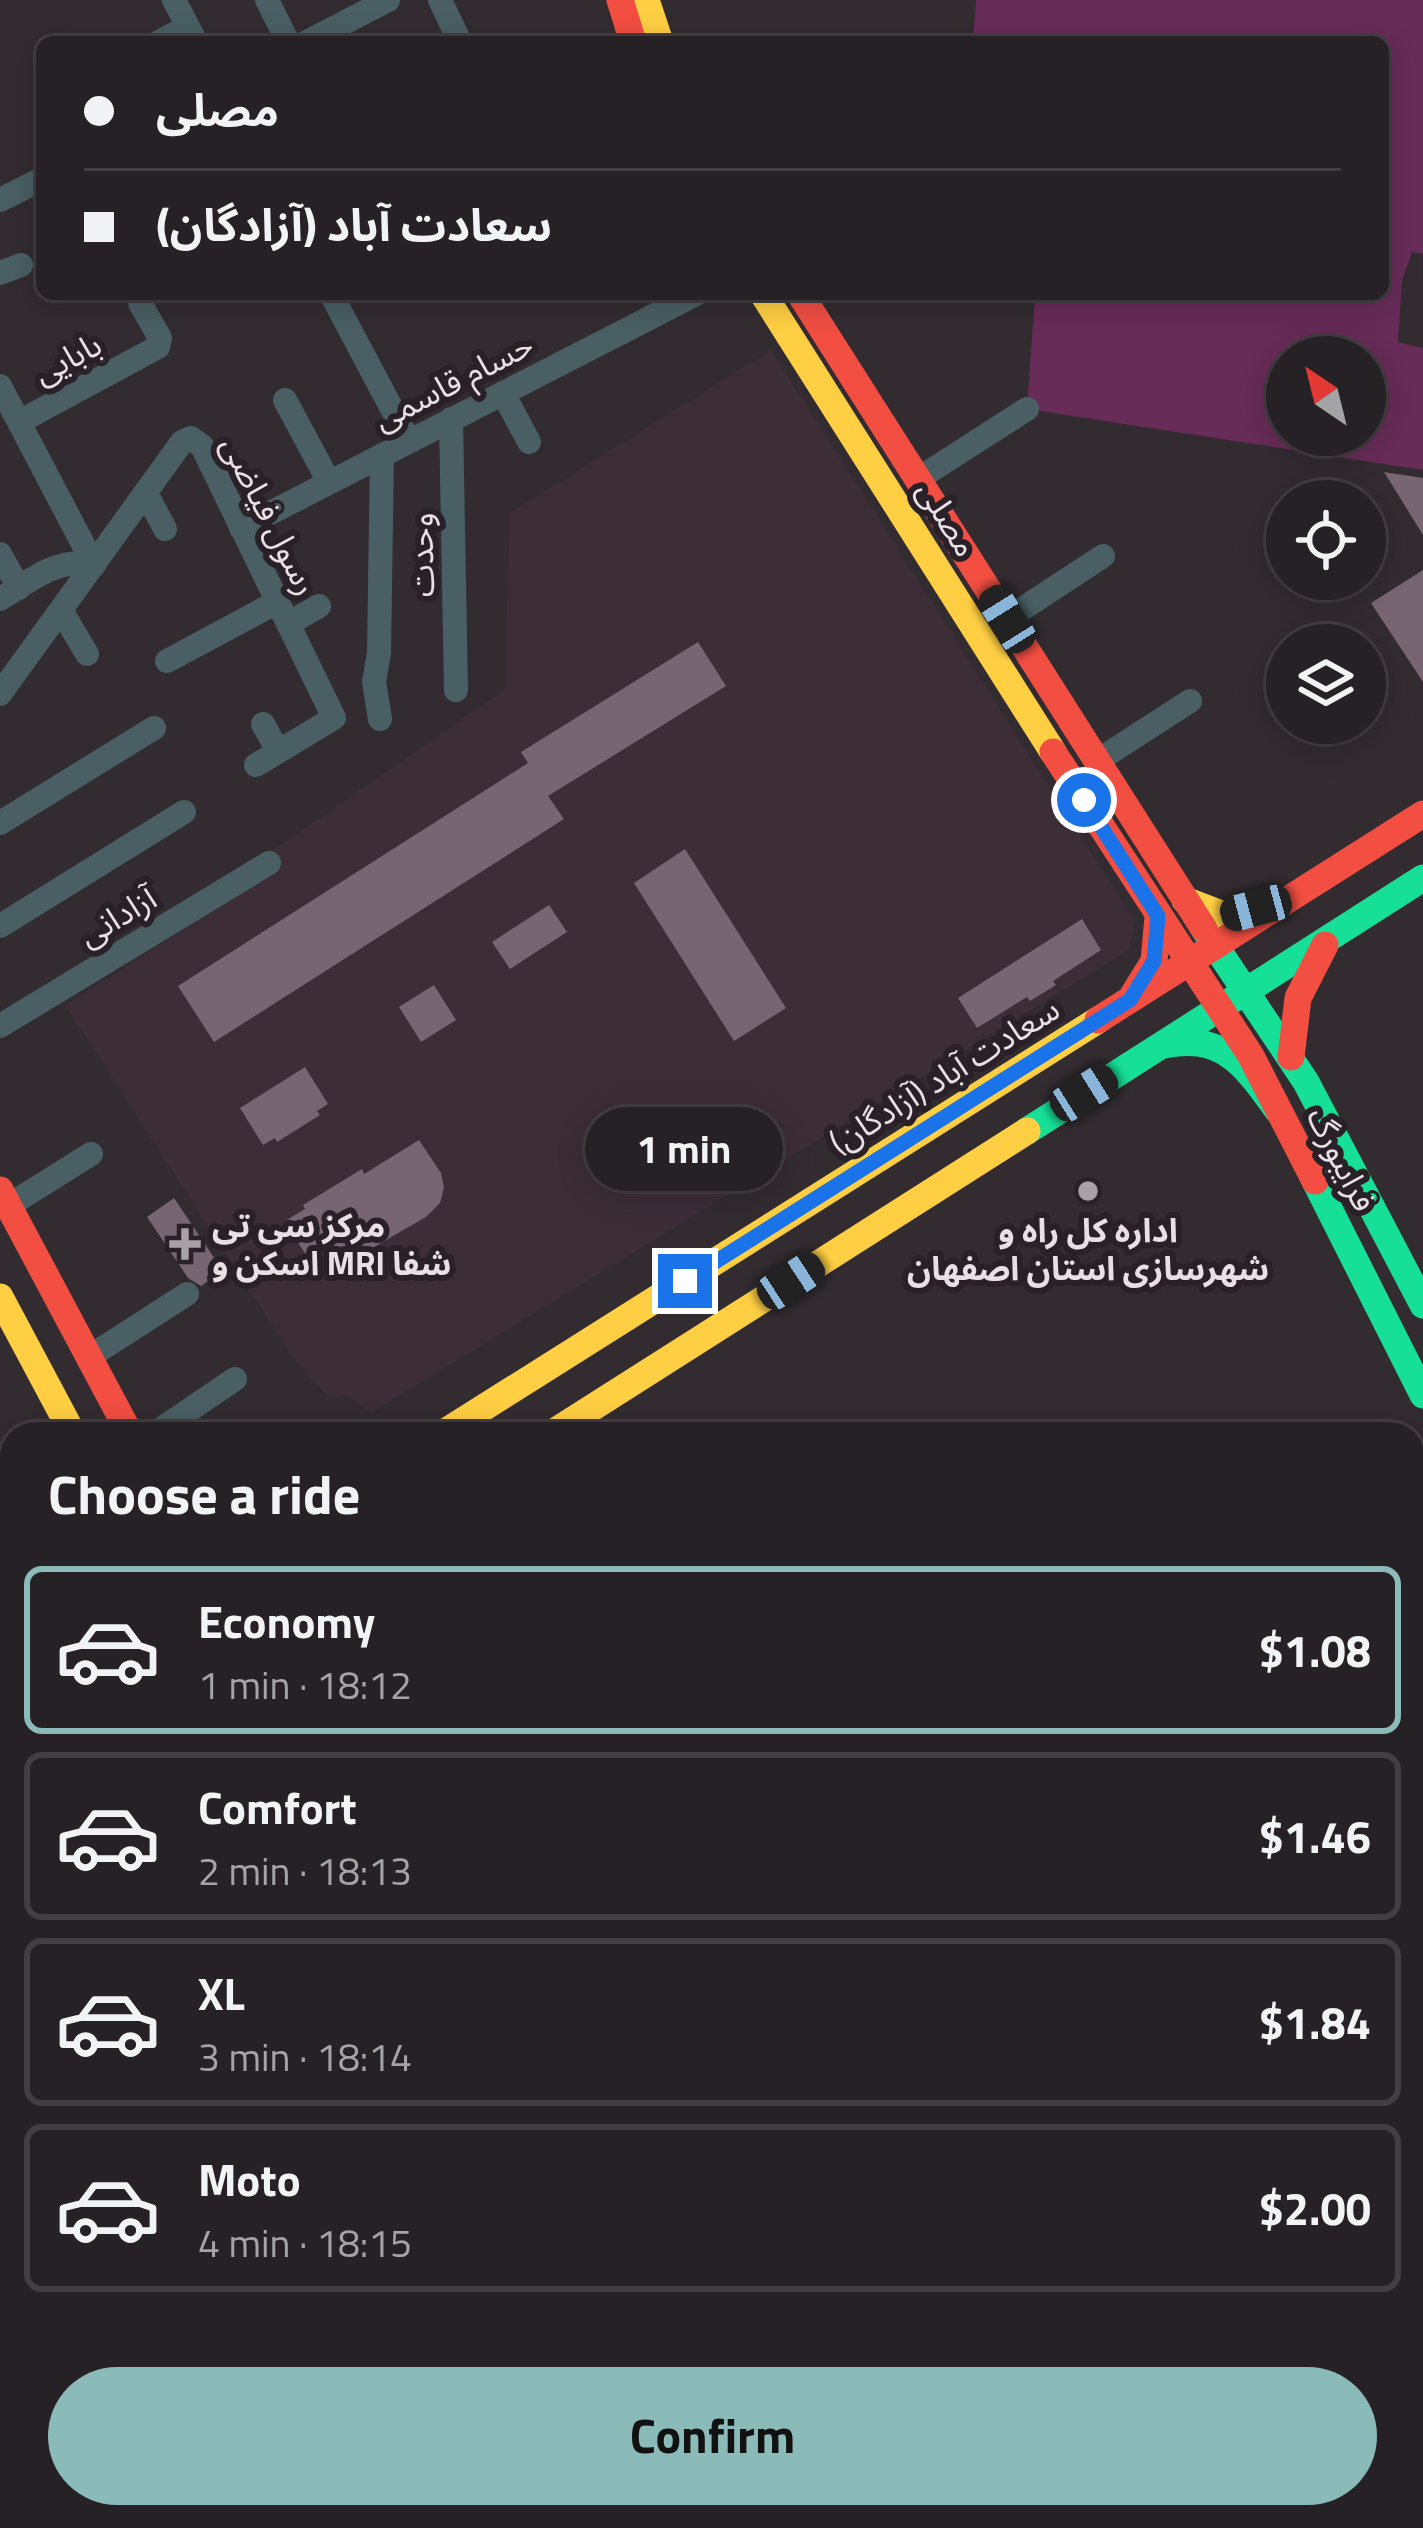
<!DOCTYPE html>
<meta charset="utf-8">
<style>
:root{--surface:#262124;--page:#322e31;--text:#f1f3f6;--muted:#a4a3a6;--line:#423e41;--accent:#8bbbb9}
body{margin:0;font-family:"Titillium Web","Noto Sans Arabic",sans-serif;background:var(--page);color:var(--text);height:100vh;display:flex;flex-direction:column;font-size:45px;white-space:nowrap}
*{box-sizing:border-box;margin:0}
p{font-size:39px;color:var(--muted)}
.icon{flex:none;width:66px;height:66px;fill:none;stroke:currentColor;stroke-width:2;stroke-linecap:round;stroke-linejoin:round}
.map{position:relative;flex:1;overflow:hidden}
.side{position:absolute;left:0px;top:1422px;width:1425px;height:1107px;display:flex;flex-direction:column;background:var(--surface);border-radius:36px 36px 0 0;box-shadow:0 6px 30px #0003,0 0 0 3px var(--line)}
.side>*{flex:none}
.banner{position:absolute;left:36px;top:36px;width:1353px;height:264px;border-radius:18px;box-shadow:0 6px 30px #0003,0 0 0 3px var(--line);display:grid;align-content:center;height:264px;padding:0 48px;background:var(--surface)}
.needle{width:78px;rotate:325deg}
.buttons{position:absolute;left:1266px;top:336px;display:grid;gap:24px}
.buttons a{display:grid;place-items:center;width:120px;height:120px;border-radius:50%;background:var(--surface);box-shadow:0 6px 30px #0003,0 0 0 3px var(--line);font-size:60px}
.end{position:absolute;width:54px;height:54px;margin:-27px;border:15px solid #1a73e8;background:#fff;box-shadow:0 0 0 6px #fff}
.from{border-radius:50%}
.bubble{position:absolute;height:84px;border-radius:42px;background:var(--surface);box-shadow:0 6px 30px #0003,0 0 0 3px var(--line);font-size:39px;font-weight:700;line-height:84px;text-align:center}
.car{position:absolute;width:36px;height:72px;margin:-36px -18px;border-radius:15px;box-shadow:0 0 9px 3px #0007;background:linear-gradient(#222 24%,#8ab4d8 0 40%,#222 0 76%,#8ab4d8 0 86%,#222 0)}
.banner b{display:flex;align-items:center;gap:42px;height:114px;font-size:45px}
.banner b+b{border-top:3px solid var(--line)}
.banner i{width:30px;height:30px;background:var(--text)}
ul{padding:0;list-style:none}
li{display:flex;align-items:center;gap:36px;height:168px;margin:0 24px 18px;padding:0 24px;border:6px solid var(--line);border-radius:18px}
li div{flex:1}
li b{display:block;font-size:45px}
li em{font-style:normal;font-weight:700}
li.current{border-color:var(--accent)}
li>.icon{width:108px;height:108px;stroke-width:1.5}
h2{padding:0 48px;font-size:54px;line-height:144px}
.cta{display:flex;gap:24px;margin-top:auto;padding:24px 48px}
.cta a{flex:1;height:138px;border-radius:72px;background:var(--accent);color:#111;font-size:48px;font-weight:700;line-height:138px;text-align:center}
.map>svg:first-child{display:block}
.built{fill:#3c2d37}
.green{fill:#672c58;fill-rule:evenodd}
.building{fill:#776571}
.lines{fill:none;stroke-linecap:round;stroke-linejoin:round}
.street{stroke:#4a5f63;stroke-width:24}
.fast{stroke:#16e098;stroke-width:27}
.slow{stroke:#ffcf43;stroke-width:27}
.jam{stroke:#f24e42;stroke-width:27}
.route{stroke:#1a73e8;stroke-width:15}
.poi-dot{fill:#a8a1a6;stroke:#2a2027;stroke-width:4.5}
.labels{text-anchor:middle;stroke-width:12;stroke-linejoin:round;paint-order:stroke}
.street-label{font-size:33px;fill:#e8e0e5;stroke:#2a2027}
.poi-label{font-size:33px;font-weight:bold;fill:#e8e0e5;stroke:#2a2027;text-anchor:start}
</style>
<div class="map">
<svg width="1423" height="2528" viewBox="0 0 1423 2528">
<rect width="100%" height="100%" fill="#322c30"/>
<!-- built -->
<path class="built" d="M771,350L1135,921L1129,950L371,1413L344,1394L331,1400L293,1358L65,1005L281,867L272,851L504,690L510,513Z"/>
<!-- green -->
<path class="green" d="M976,0H1423V254L1412,252L1402,281L1398,342L1423,348V470L1027,409L1035,294H1383V42H973ZM1287,357H1365V435H1287Z"/>
<!-- building -->
<path class="building" d="M1384,472L1423,478V535Z
M1423,570V682L1371,603Z
M698,642L726,686L548,796L564,819L214,1042L178,986L528,763L521,752Z
M685,849L786,1008L734,1041L634,883Z
M549,905L567,932L510,969L492,942Z
M1082,919L1101,950L1053,981L1056,985L1030,1001L1027,997L977,1028L958,998Z
M434,985L456,1020L421,1042L399,1007Z
M305,1067L328,1104L317,1111L320,1115L277,1142L275,1138L263,1145L240,1108Z
M419,1140L441,1173L444,1188L440,1203L426,1217L320,1278L285,1221L305,1209L303,1205L362,1169L364,1174Z
M174,1198L223,1271L201,1286L188,1278L147,1217Z"/>
<g class="lines">
<!-- street -->
<path class="street" d="M174,0L196,42
M267,0L288,42
M440,0L460,42
M159,42L188,27
M307,42L388,0
M0,200L42,179
M0,273L21,265
M331,294L409,441
M0,386L94,565
M503,393L529,442
M285,400L329,482
M451,419L456,690
M19,422L158,347L160,338L140,303L143,294
M918,479L1027,409
M146,493L165,529
M241,528L696,294
M0,554L19,588
M0,599C30,581 58,556 94,565
M61,610L87,654
M1007,619L1103,556
M288,624L319,606
M167,661L277,602
M0,694L182,442L191,438L202,446L334,718L256,765
M380,719L374,682L379,653L382,455
M263,724L278,751
M1097,761L1190,701
M0,823L154,728
M0,926L184,812
M0,1026L269,863
M8,1206L91,1154
M89,1357L187,1294
M154,1434L235,1379
M0,1505L12,1528
M0,1611L12,1604
M0,1968L12,1961
M0,2031L12,2051
M0,2256L12,2249
M0,2453L12,2446
M1049,2517L1055,2528
M213,2528L231,2517
M536,2528L554,2517
M814,2528L834,2517
M1202,2528L1222,2517"/>
<!-- fast -->
<path class="fast" d="M1204,929L1306,1082L1423,1305
M1160,1046C1222,1031 1245,1065 1278,1111
M1027,1131L1423,878
M1315,1181L1423,1395"/>
<!-- slow -->
<path class="slow" d="M646,0L660,42
M763,294L1053,752
M1185,900L1227,916L1263,906
M0,1297L73,1434
M442,1434L1098,1020
M551,1434L1027,1131
M0,1790L12,1782"/>
<!-- jam -->
<path class="jam" d="M620,0L633,42
M800,294L1204,929
M1053,752L1251,1056L1315,1181
M1133,995L1154,961L1158,917
M1098,1020L1423,814
M1291,1057L1298,998L1325,945
M0,1190L130,1434
M0,1725L12,1717
M644,2517L650,2528
M701,2517L707,2528"/>
</g>
<g class="lines">
<!-- route -->
<path class="route" d="M685,1281L1130,1000L1154,961L1158,916L1084,800"/>
</g>
<!-- markers -->
<g class="poi-dot">
<circle cx="1088" cy="1191" r="12"/>
<path d="M179 1226h12v12h12v12h-12v12h-12v-12h-12v-12h12z"/>
</g>
<g class="labels">
<!-- street labels -->
<g class="street-label">
<text transform="translate(67 358) rotate(-28)" y="12">بابایی</text>
<text transform="translate(453 381) rotate(-27)" y="12">حسام قاسمی</text>
<text transform="translate(270 515) rotate(63)" y="12">رسول فیاضی</text>
<text transform="translate(948 518) rotate(58)" y="12">مصلی</text>
<text transform="translate(421 555) rotate(-91)" y="12">وحدت</text>
<text transform="translate(117 916) rotate(-31)" y="12">آزادانی</text>
<text transform="translate(944 1075) rotate(-32)" y="12">سعادت آباد (آزادگان)</text>
<text transform="translate(1342 1159) rotate(63)" y="12">فرایبورگ</text>
</g>
<!-- poi labels -->
<g class="poi-label">
<text x="212" y="1237">مرکز سی تی<tspan x="212" dy="38">اسکن و MRI شفا</tspan></text>
<text x="1088" y="1242" text-anchor="middle">اداره کل راه و<tspan x="1088" dy="38">شهرسازی استان اصفهان</tspan></text>
</g>
</g>
</svg>
<div class="buttons">
<a><svg class="needle" viewBox="-14 -14 28 28"><path d="M0-13l5 13h-10z" fill="#e53935"/><path d="M0 13l5-13h-10z" fill="#a4a3a6"/></svg></a>
<a><svg class="icon" aria-label="locate" viewBox="0 0 24 24"><circle cx="12" cy="12" r="6"/><path d="M12 2v4M12 18v4M2 12h4M18 12h4"/></svg></a>
<a><svg class="icon" aria-label="layers" viewBox="0 0 24 24"><path d="M12 4l9 5-9 5-9-5zM3 14l9 5 9-5"/></svg></a>
</div>
<i class="end from" style="left:1084px;top:800px"></i>
<i class="end" style="left:685px;top:1281px"></i>
<div class="bubble" style="left:585px;top:1107px;width:198px">1 min</div>
<i class="car" style="left:1007px;top:619px;rotate:328deg"></i>
<i class="car" style="left:1256px;top:908px;rotate:255deg"></i>
<i class="car" style="left:1084px;top:1093px;rotate:58deg"></i>
<i class="car" style="left:791px;top:1281px;rotate:57deg"></i>
<div class="banner">
<b><i class="from"></i>مصلی</b>
<b><i></i>سعادت آباد (آزادگان)</b>
</div>
<section class="side">
<h2>Choose a ride</h2>
<ul>
<li class="current"><svg class="icon" aria-label="car" viewBox="0 0 24 24"><path d="M5 17H2v-5l4-1 3-4h7l3 4 3 1v5h-3M9 17h6M6 11h13"/><circle cx="7" cy="17" r="2"/><circle cx="17" cy="17" r="2"/></svg><div><b>Economy</b><p>1 min · 18:12</p></div><em>$1.08</em></li>
<li><svg class="icon" aria-label="car" viewBox="0 0 24 24"><path d="M5 17H2v-5l4-1 3-4h7l3 4 3 1v5h-3M9 17h6M6 11h13"/><circle cx="7" cy="17" r="2"/><circle cx="17" cy="17" r="2"/></svg><div><b>Comfort</b><p>2 min · 18:13</p></div><em>$1.46</em></li>
<li><svg class="icon" aria-label="car" viewBox="0 0 24 24"><path d="M5 17H2v-5l4-1 3-4h7l3 4 3 1v5h-3M9 17h6M6 11h13"/><circle cx="7" cy="17" r="2"/><circle cx="17" cy="17" r="2"/></svg><div><b>XL</b><p>3 min · 18:14</p></div><em>$1.84</em></li>
<li><svg class="icon" aria-label="car" viewBox="0 0 24 24"><path d="M5 17H2v-5l4-1 3-4h7l3 4 3 1v5h-3M9 17h6M6 11h13"/><circle cx="7" cy="17" r="2"/><circle cx="17" cy="17" r="2"/></svg><div><b>Moto</b><p>4 min · 18:15</p></div><em>$2.00</em></li>
</ul>
<div class="cta"><a>Confirm</a></div>
</section>
</div>
